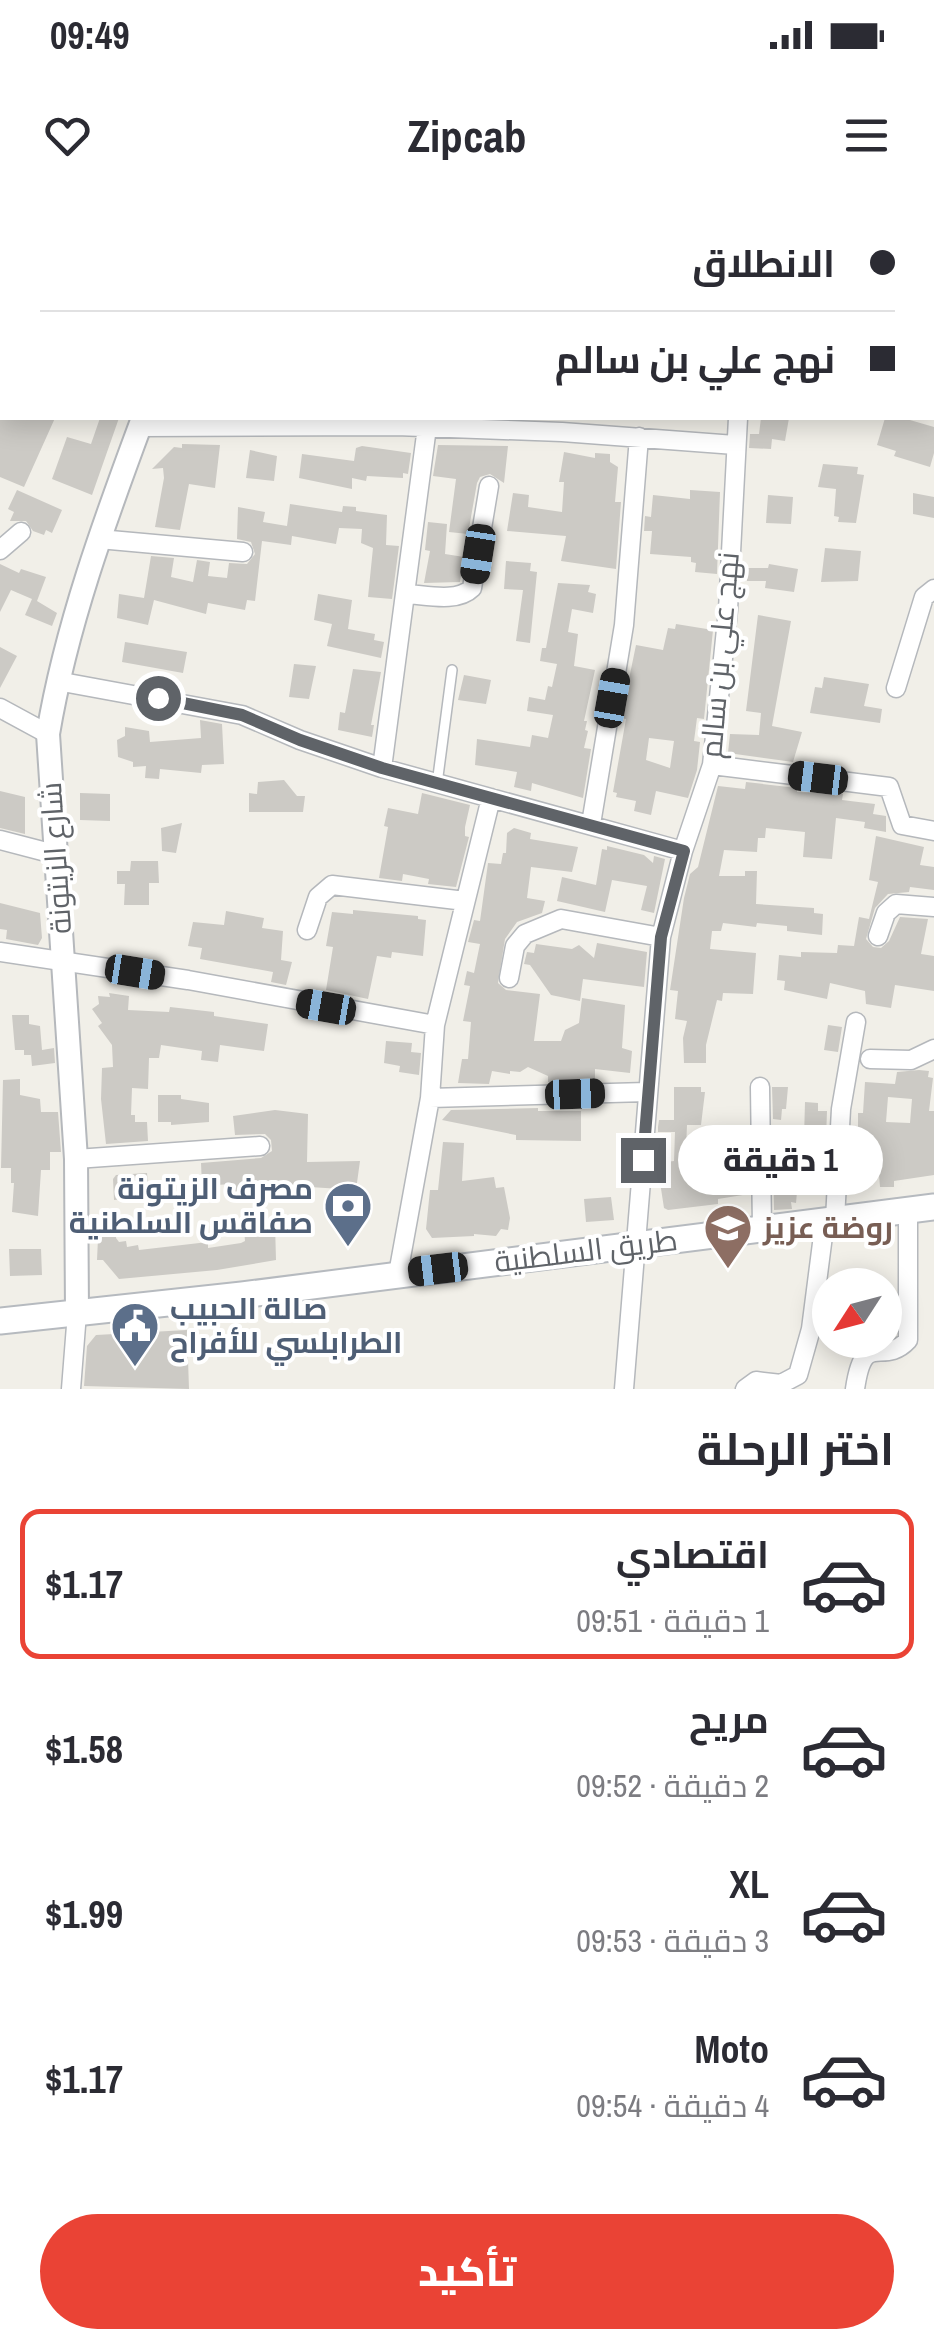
<!DOCTYPE html>
<html lang="ar">
<meta charset="utf-8">
<style>
:root{--surface:#fff;--page:#f2f2f3;--text:#2b2b33;--muted:#7c7c81;--line:#e1e1e2;--accent:#ea4335}
body{margin:0;font-family:"Archivo Narrow",Cairo,sans-serif;background:var(--page);color:var(--text);direction:rtl;height:100vh;display:flex;flex-direction:column;font-size:38px;white-space:nowrap}
*{box-sizing:border-box;margin:0}
p{font-size:32px;color:var(--muted)}
.icon{flex:none;width:55px;height:55px;fill:none;stroke:currentColor;stroke-width:2;stroke-linecap:round;stroke-linejoin:round}
.map{position:relative;height:1189px;overflow:hidden;direction:ltr}
.panel{display:flex;flex-direction:column;background:var(--surface);flex:1}
.panel>*{flex:none}
.top-card{position:absolute;left:0px;top:0px;width:935px;height:220px;box-shadow:0 5px 25px #0003;direction:rtl;display:grid;align-content:center;height:220px;padding:0 40px;background:var(--surface)}
.needle{width:65px;rotate:234deg}
.fabs{position:absolute;left:812px;top:1068px;display:grid;gap:20px}
.fabs a{display:grid;place-items:center;width:90px;height:90px;border-radius:50%;background:var(--surface);box-shadow:0 5px 25px #0003;font-size:50px}
.end{position:absolute;width:45px;height:45px;margin:-22px;border:12px solid #5f6368;background:#fff;box-shadow:0 0 0 5px #fff}
.from{border-radius:50%}
.bubble{position:absolute;height:70px;border-radius:35px;background:var(--surface);box-shadow:0 5px 25px #0003;font-size:32px;font-weight:800;line-height:70px;text-align:center;direction:rtl}
.car{position:absolute;width:30px;height:60px;margin:-30px -15px;border-radius:12px;box-shadow:0 0 8px 2px #0007;background:linear-gradient(#222 24%,#8ab4d8 0 40%,#222 0 76%,#8ab4d8 0 86%,#222 0)}
.top-card b{display:flex;align-items:center;gap:35px;height:95px;font-size:38px}
.top-card b+b{border-top:2px solid var(--line)}
.top-card i{width:25px;height:25px;background:var(--text)}
ul{padding:0;list-style:none}
li{display:flex;align-items:center;gap:30px;height:150px;margin:0 20px 15px;padding:0 20px;border:5px solid transparent;border-radius:20px}
li div{flex:1}
li b{display:block;font-size:38px}
li em{font-style:normal;font-weight:800}
li.on{border-color:var(--accent)}
li>.icon{width:90px;height:90px;stroke-width:1.5}
h2{padding:0 40px;font-size:45px;line-height:120px}
.cta{display:flex;gap:20px;margin-top:auto;padding:20px 40px}
.cta a{flex:1;height:115px;border-radius:60px;background:var(--accent);color:#fff;font-size:40px;font-weight:800;line-height:115px;text-align:center}
.status{display:flex;justify-content:space-between;align-items:center;height:70px;padding:0 50px;background:var(--surface);direction:ltr}
.status svg{height:28px;fill:currentColor}
header{display:flex;justify-content:space-between;align-items:center;height:130px;padding:0 40px;background:var(--surface);font-size:45px;font-weight:800}
.map>svg:first-child{display:block}
.building{fill:#cccac5;fill-rule:evenodd}
.lines{fill:none;stroke-linecap:round;stroke-linejoin:round}
.service-casing{stroke:#b5b8bc;stroke-width:12}
.minor-casing{stroke:#b5b8bc;stroke-width:21}
.tertiary-casing{stroke:#b5b8bc;stroke-width:26}
.secondary-casing{stroke:#b6babf;stroke-width:29}
.service{stroke:#fff;stroke-width:9}
.minor{stroke:#fff;stroke-width:18}
.tertiary{stroke:#fff;stroke-width:22}
.secondary{stroke:#fff;stroke-width:25}
.route{stroke:#5f6368;stroke-width:12}
.labels{text-anchor:middle;stroke-width:8;stroke-linejoin:round;paint-order:stroke}
.street-label{font-size:30px;fill:#5f6368;stroke:#fff}
.service-label{font-size:30px;font-weight:bold;fill:#4e5e75;stroke:#fff;text-anchor:end}
.education-label{font-size:30px;font-weight:bold;fill:#785e54;stroke:#fff;text-anchor:start}
</style>
<div class="status"><b>09:49</b><svg viewBox="0 0 49 12"><path d="M0 12V9h3v3zM5 12V6h3v6zM10 12V3h3v9zM15 12V0h3v12zM26 1h20v11H26zM47 4h2v5h-2z"/></svg></div>
<header><svg class="icon" aria-label="menu" viewBox="0 0 24 24"><path d="M4 6h16M4 12h16M4 18h16"/></svg>Zipcab<svg class="icon" aria-label="heart" viewBox="0 0 24 24"><path d="M12 20l-8-8c-3-5 5-10 8-4 3-6 11-1 8 4z"/></svg></header>
<div class="map">
<svg width="934" height="1189" viewBox="0 0 934 1189">
<rect width="100%" height="100%" fill="#f1efe8"/>
<!-- building -->
<path class="building" d="M0,218H55L24,287L0,277Z
M100,218H119L92,295L52,279L67,237L91,244Z
M761,218H789L785,241L772,239L771,249L749,248L750,234H759Z
M885,218H903L934,227V253L930,267L894,256L896,251L877,245Z
M182,244L220,245L215,288L189,284L180,330L155,327L164,278L163,268L152,269L174,247L182,248Z
M438,245L508,246L504,283L490,274L480,277L477,283L468,334L449,332L456,279L433,276Z
M362,246L411,253L408,274L403,273V278L367,276L366,281L352,278V289L299,278L302,254L354,261L356,248Z
M250,250L277,256L274,281L246,278Z
M564,252L595,258V253L610,254V262L618,267L615,302H621L616,369L561,361L566,336L507,331L513,293L529,295L528,307L562,312L564,282H559Z
M823,264L858,267L857,274L864,275L856,323L838,322L839,317L834,316L836,289L818,287Z
M17,290L62,310L52,333L46,330L44,335L33,331L26,321H10L14,312L8,309Z
M690,290L720,292L717,374L695,372L696,363L691,362V357L650,354L652,331H644L645,316L651,317L653,295L690,299Z
M913,293L934,297V318L913,314Z
M768,295L793,297L791,324L766,323Z
M290,304L342,312L343,306L356,307V311L387,315L386,345L399,346L392,399L368,397L373,348L361,343L362,329L339,328L336,344L292,336L291,345L262,341L255,401L247,400L245,410L208,403L206,414L154,400L148,425L117,418L119,394L144,398L151,356L174,358L171,377L193,382L197,360L210,362L208,376L227,378L229,363L247,364L255,354L251,342L237,339L238,307L265,312L263,322L287,326Z
M428,322L447,324L445,354L464,357L460,382L424,383L430,351L425,350Z
M825,348L861,351L858,381L821,382Z
M506,361L531,363L530,371L537,372L530,443L516,441L523,390L504,389Z
M0,364L19,373L21,369L46,377L37,401L57,413L52,426L25,415L32,399L11,390L0,412Z
M769,364L798,369L794,392L765,388L766,381H747V368H768Z
M558,383L590,385L588,392L596,394L593,413L572,409L568,432L578,434L574,466L595,470L584,521H587L585,530L588,531L584,548L591,549L583,598L532,583L531,591L514,587L517,572L475,565L477,539L530,547L532,535L548,538L553,515L527,511L529,497L545,500L548,486L552,487L557,464L540,461L542,448H546Z
M318,394L352,400L348,429L375,434L374,440L384,442L381,458L327,446L332,424L314,420Z
M758,415L791,421L772,526L802,532L793,562L728,553L730,534L759,535L761,513L746,511Z
M676,424L713,430L704,519L697,518L694,541L700,542L697,570L688,598L656,591L651,615L634,611L636,601L616,597L617,593L613,592L626,519L621,518L636,445L663,450L668,428L675,429ZM649,538L674,541L670,568L646,560Z
M125,442L187,452L183,473L122,462Z
M0,447L17,456L0,488Z
M294,464L316,466L309,499L289,497Z
M353,469L381,472L371,525H374L372,537L338,530L340,512L345,513Z
M464,475L491,480L486,504L458,500Z
M824,477L869,484L864,506L882,509L880,523L810,513L815,487L822,488Z
M200,520L222,524L224,564L202,565L201,573L160,569L159,579L145,578L146,566L133,567V562L118,557L117,540L125,536V527L149,531L150,542L201,538Z
M284,580L297,596H305L303,612H249V593L257,594L258,582Z
M746,582L797,588V592L843,594L842,600L875,604L873,614L886,616V632L864,628L865,622L836,618L832,659L803,657L805,632L766,628L765,638H758L757,652L724,650L719,676H745V671H757L756,704L814,708V713L823,714L822,735L787,731V726L757,723L756,727L723,723L721,731H712L710,749L756,753L753,794L723,793L722,801L717,800L706,845V863H684L683,838L687,821L675,819L678,791L670,790L684,698L690,674L698,667L718,586L745,589Z
M0,591L25,597V634L0,628Z
M80,593L110,594V621L80,620Z
M422,593L470,605L465,627V636L469,637L456,687L428,684L429,679L403,674L402,681L379,678L388,627L384,626L388,608L418,614Z
M182,623L176,653L162,651L161,628Z
M514,628L531,633L530,639L578,647L572,672L531,667L527,698L545,701L542,713L517,722L505,739L498,783L506,790L540,794L534,841H561L565,830L579,823L582,798L625,805L622,848L632,851L630,873L595,869V879L548,882V876L528,867L520,872L510,871V874L492,871L489,884L458,883L462,859H468L471,822L463,821L470,786L464,785L467,771L474,773L480,744L468,742L474,720L480,721L488,663L501,664L503,653H506L507,633Z
M876,636L924,647L920,665L934,667V690L910,687L909,692L888,694L875,708L866,739L873,747L881,748L889,741L900,717L928,719L921,754L934,756V791L895,785L891,808L866,804L865,791L830,783L827,799L784,790L785,781L777,780L779,755L801,757V752L837,753L838,745L854,746L859,717L869,719L878,682L869,680Z
M607,646L644,655L653,663L654,656L665,659L654,713L641,710L647,686L612,680L605,712L557,701L562,677L596,685L602,649L607,650Z
M131,661H158L159,683H149V705H124L125,684H117V671H130Z
M0,703L40,713L42,738L38,745L6,739L7,730L0,729Z
M353,710L418,716V719L426,720L423,756L392,752L391,758L377,756L368,799L326,790L333,747L326,746L332,712L353,714Z
M226,711L264,718L262,728L283,731L281,760L292,762L286,785L271,782L273,772L200,759L202,748L188,746L193,722L224,725Z
M597,743L647,752L644,787L583,779L580,801L551,795L530,765L524,764L527,752L534,753L536,744L572,749L579,745L594,758Z
M109,793L129,796L128,810L169,812L170,807L214,812V816L268,824L264,851L220,845L218,862L201,860L202,851L161,845L159,858H149L148,889L132,888L131,915H135V922H147L148,941L106,944L101,899L102,868L113,867L112,845L98,826L102,823L92,809L99,804L98,796L110,797Z
M12,815H29V824L40,826L42,850L54,848L55,863L32,866L31,855H24V850H15Z
M828,825L842,827L838,852L824,850Z
M386,841L412,843L411,852L421,853L419,875L399,872L400,866L384,863Z
M919,870L929,871L928,877L933,878L929,911H934V975L894,981V987H880L879,975H867V968H863L862,930H858V913H863L865,882L895,884L897,872ZM888,897L912,899L910,923L886,922Z
M20,879V895L40,899L41,912H58L61,952H50V970H41L38,1016L12,1012L14,983H11V968H1L3,880Z
M674,887H701V892H705L701,925H687L685,972H717V975L748,970L749,994L718,999V1004L668,1010L664,1008L657,963L674,961L675,932H658V927L659,920H674Z
M772,887H788L786,909H782L781,920L773,919Z
M158,895H181V899L209,903V922L171,925V922H158Z
M805,902L818,903V911H827L826,939L804,938Z
M538,908V911H581V941L516,940V935L442,920L451,910Z
M275,910L308,914L307,962L360,961L356,990L310,987V999L270,1000V996L230,993L231,984L202,986L201,963L261,958L272,951L271,940L265,934L235,935L233,916Z
M443,942L464,943L462,981L494,977L496,988L504,987L510,1018L508,1030L501,1029L496,1036L474,1034V1036L432,1038L426,1029L430,990H438Z
M773,951L798,952L797,961L826,963L824,993L797,992L796,1003L791,1002L792,1009L774,1010Z
M147,973L149,997L114,1000L113,979L116,975Z
M611,997L614,1020L586,1022L584,999Z
M99,1017L117,1018L116,1038L119,1042L126,1041L127,1047L138,1045L139,1050L208,1042V1048L241,1043L245,1041L244,1028L275,1024L276,1060L217,1070L119,1079L103,1060H97Z
M9,1049H41L42,1075L10,1076Z
M187,1130L189,1189L84,1186L87,1146L96,1135Z"/>
<g class="lines">
<!-- service casing -->
<g class="service-casing">
<path id="service" d="M437,584L452,470"/>
</g>
<!-- minor casing -->
<g class="minor-casing">
<path id="minor" d="M66,2L67,0
M449,2L450,0
M676,2L677,0
M775,2V0
M0,132H2
M932,204L934,205
M139,227L396,226L562,232L735,245
M99,339L243,352
M0,350L21,332
M406,394C426,395 457,403 472,388L489,286
M57,481L242,515L300,540L382,568L683,651
M896,488L924,397L934,389
M0,508L48,534
M712,565L889,587L902,625L934,631
M382,568L427,227
M591,624L624,425L639,237
M0,640L54,654
M307,730L318,697L332,685L465,701
M878,736L886,713L896,704L934,707
M0,752L188,780L435,825L430,898L398,1074
M509,778L515,746L525,734L561,719L661,737
M435,825L491,598
M870,859L911,860L934,849
M760,887L762,1028
M430,898L647,892
M76,959L260,946
M835,1019L841,909L856,822
M71,1189L77,1113
M624,1189L661,737L683,651L712,565L728,410L738,218
M745,1189L756,1181L781,1184L798,1175L811,1129L825,1020
M855,1189C864,1127 882,1168 908,1140V1010"/>
</g>
<!-- tertiary casing -->
<g class="tertiary-casing">
<path id="tertiary" d="M221,2L222,0
M77,1113L76,959L48,534C66,426 105,320 143,218"/>
</g>
<!-- secondary casing -->
<g class="secondary-casing">
<path id="secondary" d="M0,1121L242,1095L934,1007"/>
</g>
<!-- service -->
<use href="#service" class="service"/>
<!-- minor -->
<use href="#minor" class="minor"/>
<!-- tertiary -->
<use href="#tertiary" class="tertiary"/>
<!-- secondary -->
<use href="#secondary" class="secondary"/>
</g>
<g class="lines">
<!-- route -->
<path class="route" d="M158,498L242,515L300,540L382,568L684,651L661,737L643,960"/>
</g>
<!-- icons -->
<defs>
<g id="bank-pin" transform="scale(2.5)"><path d="M0 17L-7.5 6A9.5 9.5 0 1 1 7.5 6Z" fill="#5c6f8a" stroke="#fff"/><path d="M-6-4H6V4H-6ZM0-2.3a2.3 2.3 0 1 0 0 4.6a2.3 2.3 0 1 0 0-4.6Z" fill="#fff"/></g>
<g id="school-pin" transform="scale(2.5)"><path d="M0 17L-7.5 6A9.5 9.5 0 1 1 7.5 6Z" fill="#8d6e63" stroke="#fff"/><path d="M0-5L7-2L0 1L-7-2ZM-4 1L0 2.5L4 1V4Q0 6-4 4Z" fill="#fff"/></g>
<g id="civic-pin" transform="scale(2.5)"><path d="M0 17L-7.5 6A9.5 9.5 0 1 1 7.5 6Z" fill="#5c6f8a" stroke="#fff"/><path d="M-.6-6.5H3V-4.5H.6V-3L4-1V1h2V6H-6V1h2V-1L-.6-3ZM-1.2 2.5V6h2.4V2.5Z" fill="#fff"/></g>
</defs>
<g fill-rule="evenodd">
<use href="#bank-pin" x="348" y="1006"/>
<use href="#school-pin" x="728" y="1028"/>
<use href="#civic-pin" x="135" y="1126"/>
</g>
<g class="labels">
<!-- street labels -->
<g class="street-label">
<text transform="translate(720 455) rotate(-85)" y="10">نهج علي بن سالم</text>
<text transform="translate(56 658) rotate(-94)" y="10">شارع الزيتونة</text>
<text transform="translate(586 1051) rotate(-7)" y="10">طريق السلطنية</text>
</g>
<!-- service labels -->
<g class="service-label">
<text x="313" y="999">مصرف الزيتونة<tspan x="313" dy="34">صفاقس السلطنية</tspan></text>
<text x="170" y="1119" text-anchor="start">صالة الحبيب<tspan x="170" dy="34">الطرابلسي للأفراح</tspan></text>
</g>
<!-- education labels -->
<g class="education-label">
<text x="763" y="1038">روضة عزيز</text>
</g>
</g>
</svg>
<div class="fabs">
<a><svg class="needle" viewBox="-14 -14 28 28"><path d="M0-13l5 13h-10z" fill="#e53935"/><path d="M0 13l5-13h-10z" fill="#7c7c81"/></svg></a>
</div>
<i class="end from" style="left:158px;top:498px"></i>
<i class="end" style="left:643px;top:960px"></i>
<div class="bubble" style="left:678px;top:925px;width:205px">1 دقيقة</div>
<i class="car" style="left:478px;top:354px;rotate:189deg"></i>
<i class="car" style="left:612px;top:498px;rotate:10deg"></i>
<i class="car" style="left:818px;top:578px;rotate:277deg"></i>
<i class="car" style="left:135px;top:772px;rotate:99deg"></i>
<i class="car" style="left:326px;top:807px;rotate:280deg"></i>
<i class="car" style="left:575px;top:894px;rotate:88deg"></i>
<i class="car" style="left:438px;top:1069px;rotate:263deg"></i>
<div class="top-card">
<b><i class="from"></i>الانطلاق</b>
<b><i></i>نهج علي بن سالم</b>
</div>
</div>
<section class="panel">
<h2>اختر الرحلة</h2>
<ul>
<li class="on"><svg class="icon" aria-label="car" viewBox="0 0 24 24"><path d="M5 17H2v-5l4-1 3-4h7l3 4 3 1v5h-3M9 17h6M6 11h13"/><circle cx="7" cy="17" r="2"/><circle cx="17" cy="17" r="2"/></svg><div><b>اقتصادي</b><p>1 دقيقة · 09:51</p></div><em>$1.17</em></li>
<li><svg class="icon" aria-label="car" viewBox="0 0 24 24"><path d="M5 17H2v-5l4-1 3-4h7l3 4 3 1v5h-3M9 17h6M6 11h13"/><circle cx="7" cy="17" r="2"/><circle cx="17" cy="17" r="2"/></svg><div><b>مريح</b><p>2 دقيقة · 09:52</p></div><em>$1.58</em></li>
<li><svg class="icon" aria-label="car" viewBox="0 0 24 24"><path d="M5 17H2v-5l4-1 3-4h7l3 4 3 1v5h-3M9 17h6M6 11h13"/><circle cx="7" cy="17" r="2"/><circle cx="17" cy="17" r="2"/></svg><div><b>XL</b><p>3 دقيقة · 09:53</p></div><em>$1.99</em></li>
<li><svg class="icon" aria-label="car" viewBox="0 0 24 24"><path d="M5 17H2v-5l4-1 3-4h7l3 4 3 1v5h-3M9 17h6M6 11h13"/><circle cx="7" cy="17" r="2"/><circle cx="17" cy="17" r="2"/></svg><div><b>Moto</b><p>4 دقيقة · 09:54</p></div><em>$1.17</em></li>
</ul>
<div class="cta"><a>تأكيد</a></div>
</section>
